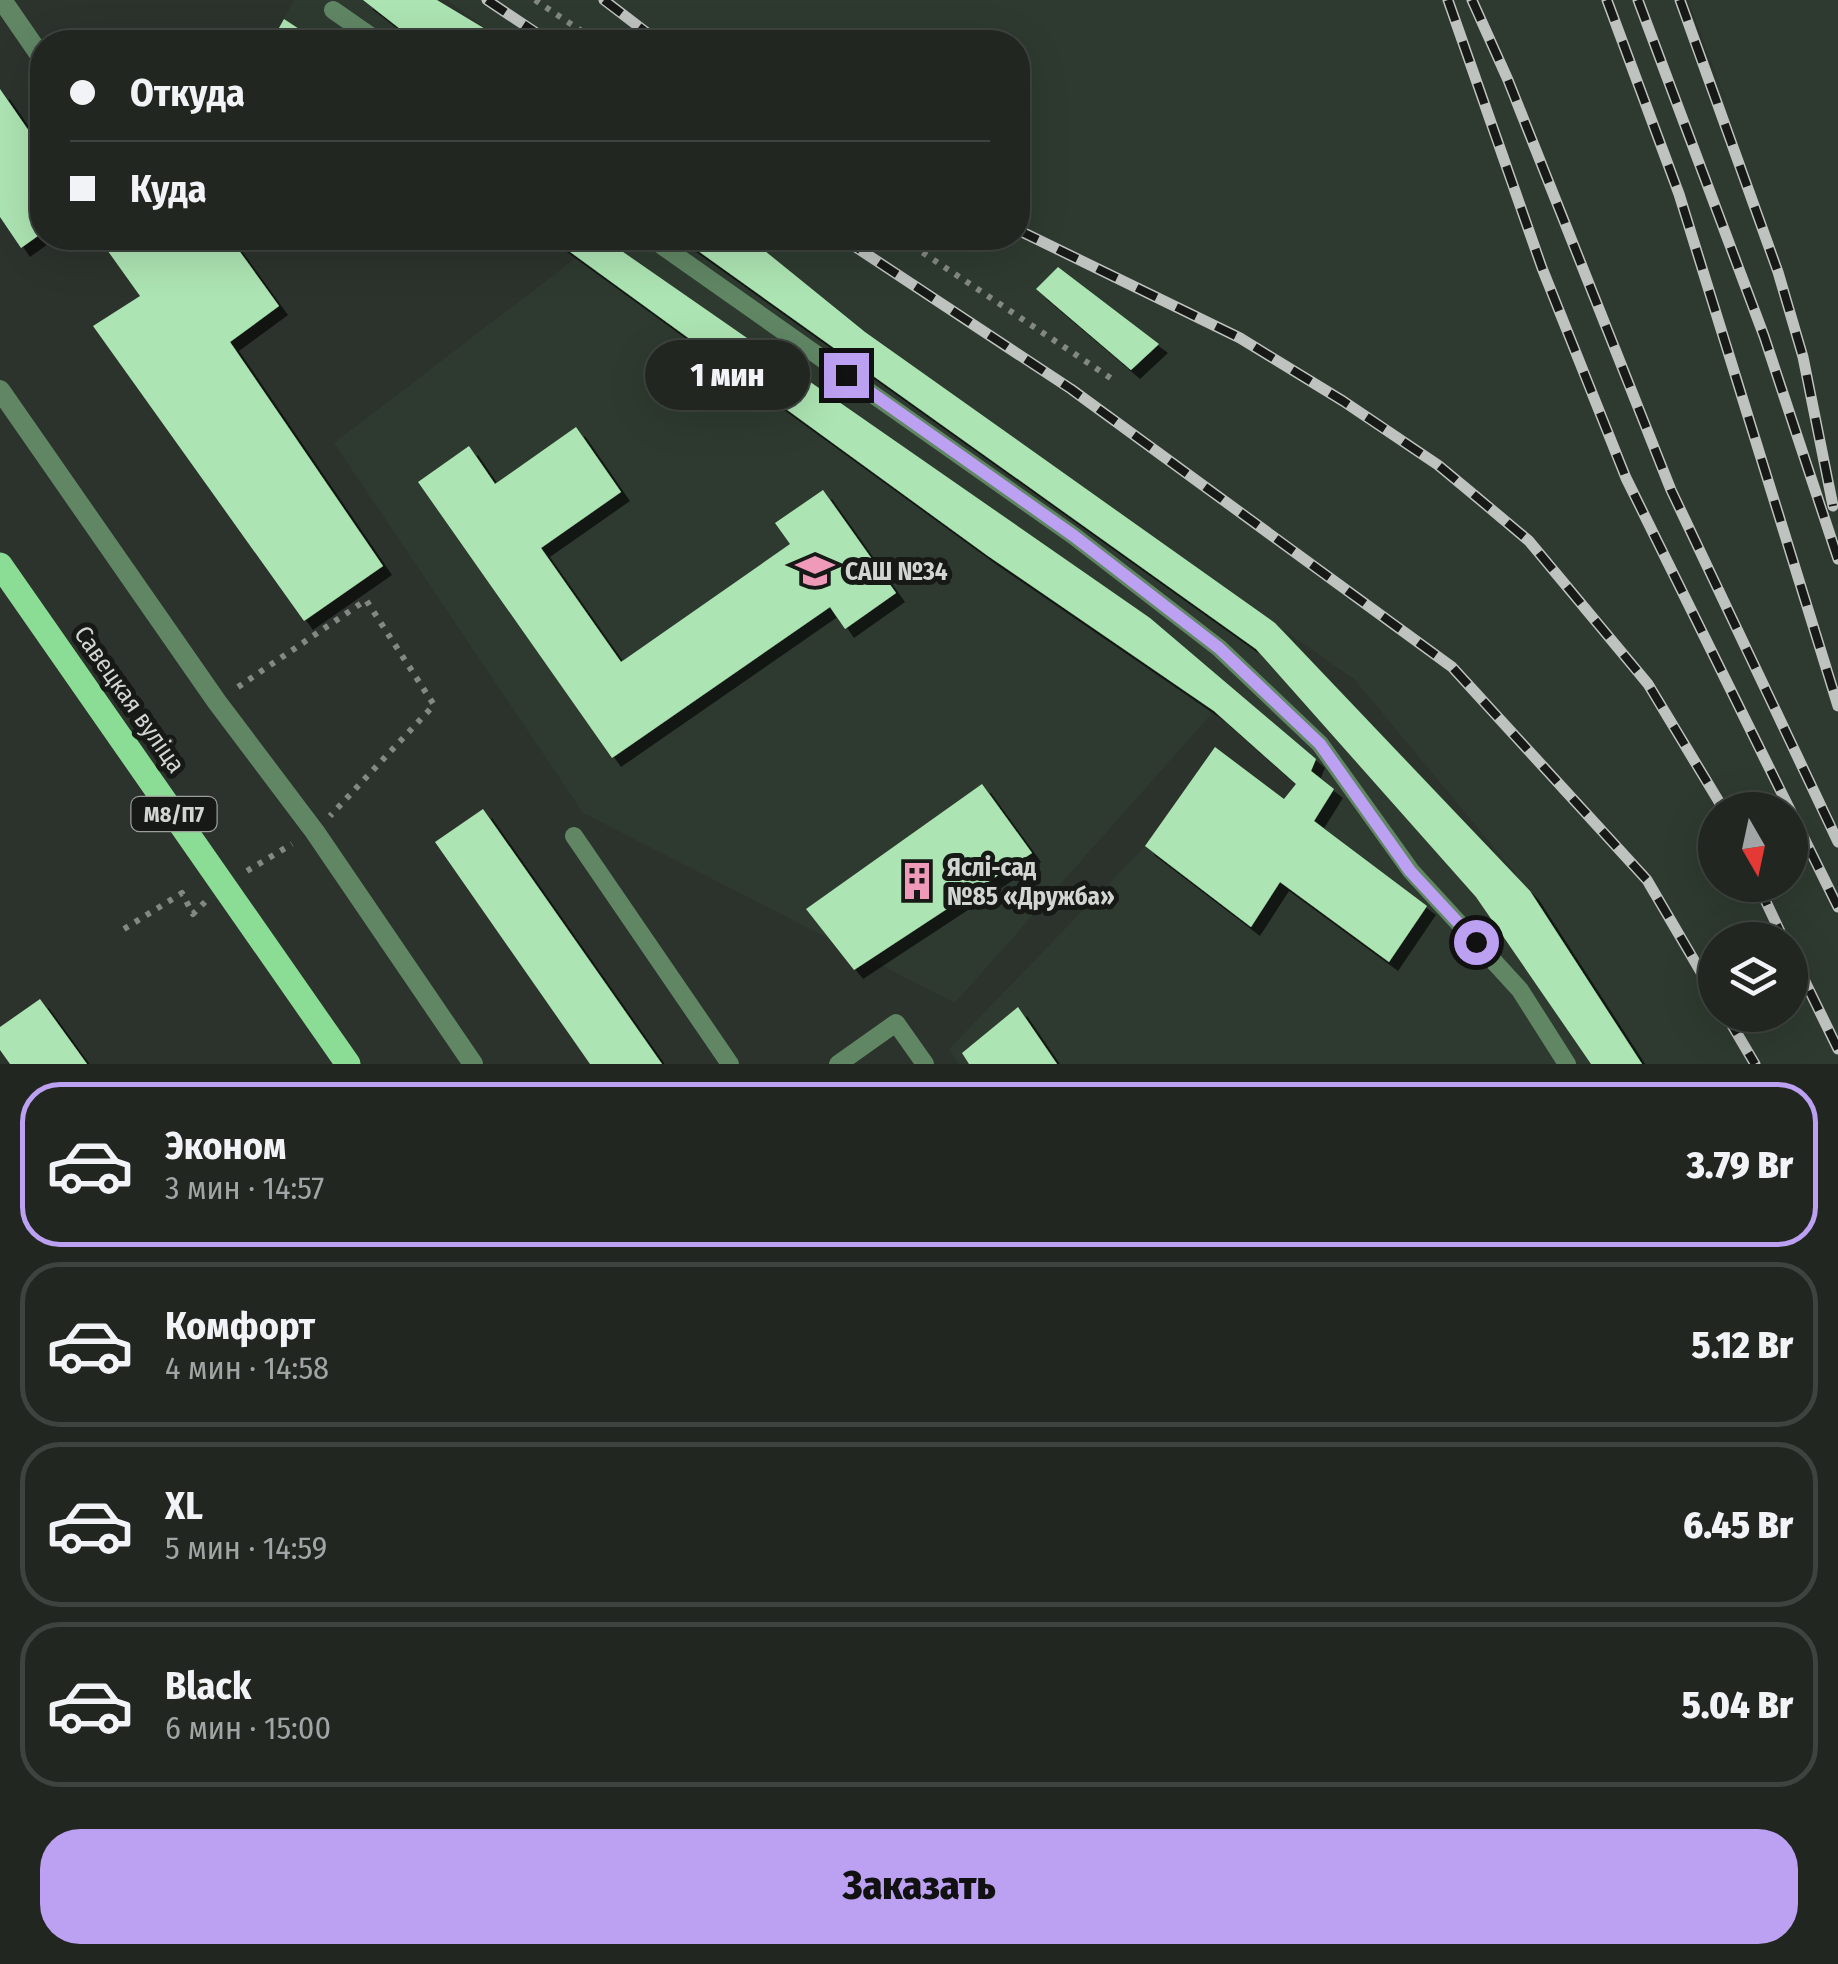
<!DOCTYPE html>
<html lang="ru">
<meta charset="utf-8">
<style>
:root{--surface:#212621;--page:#2d322e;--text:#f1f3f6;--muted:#a2a5a5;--line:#3e433f;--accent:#bca0f2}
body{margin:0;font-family:"Fira Sans Condensed",sans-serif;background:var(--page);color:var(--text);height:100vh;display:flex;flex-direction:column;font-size:38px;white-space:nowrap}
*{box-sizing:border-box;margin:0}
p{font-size:32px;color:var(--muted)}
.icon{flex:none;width:55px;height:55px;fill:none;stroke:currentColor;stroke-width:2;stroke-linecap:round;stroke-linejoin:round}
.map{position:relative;height:1064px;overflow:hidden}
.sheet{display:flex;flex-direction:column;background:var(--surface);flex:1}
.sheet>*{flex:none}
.top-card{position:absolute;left:30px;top:30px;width:1000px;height:220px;border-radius:40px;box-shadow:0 10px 40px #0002,0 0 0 2px var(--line);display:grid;align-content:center;height:220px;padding:0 40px;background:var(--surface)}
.needle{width:65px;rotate:171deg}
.buttons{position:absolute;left:1698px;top:792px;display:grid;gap:20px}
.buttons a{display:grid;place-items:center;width:110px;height:110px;border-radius:50%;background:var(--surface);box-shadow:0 10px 40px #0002,0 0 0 2px var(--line);font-size:50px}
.end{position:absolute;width:45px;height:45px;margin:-22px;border:12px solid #bca0f2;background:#111;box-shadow:0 0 0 5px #111}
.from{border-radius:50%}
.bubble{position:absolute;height:70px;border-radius:35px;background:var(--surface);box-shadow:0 10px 40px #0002,0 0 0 2px var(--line);font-size:32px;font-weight:800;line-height:70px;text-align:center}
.top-card b{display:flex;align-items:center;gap:35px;height:95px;font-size:38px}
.top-card b+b{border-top:2px solid var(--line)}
.top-card i{width:25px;height:25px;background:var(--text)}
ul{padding:18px 0 0;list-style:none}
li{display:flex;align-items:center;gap:30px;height:165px;margin:0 20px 15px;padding:0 20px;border:5px solid var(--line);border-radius:40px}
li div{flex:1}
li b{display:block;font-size:38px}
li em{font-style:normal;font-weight:800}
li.on{border-color:var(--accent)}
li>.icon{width:90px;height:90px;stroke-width:1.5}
.button{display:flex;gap:20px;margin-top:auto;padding:20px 40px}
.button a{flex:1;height:115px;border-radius:40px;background:var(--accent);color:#111;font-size:40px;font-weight:800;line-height:115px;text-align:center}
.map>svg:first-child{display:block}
.built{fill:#2e3a2f;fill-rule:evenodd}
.building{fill:#ade4b3;filter:url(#shadow)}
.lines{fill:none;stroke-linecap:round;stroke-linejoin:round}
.path{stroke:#838883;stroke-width:6;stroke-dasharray:5 8;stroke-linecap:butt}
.service{stroke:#608664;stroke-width:18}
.minor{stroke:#608664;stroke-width:20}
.primary{stroke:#8bdd96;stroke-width:25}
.rail-casing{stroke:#bfc3bf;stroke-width:11}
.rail{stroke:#161916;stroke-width:8;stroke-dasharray:22;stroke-linecap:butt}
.route{stroke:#bca0f2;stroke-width:12}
.labels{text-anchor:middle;stroke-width:10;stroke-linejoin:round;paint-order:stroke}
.shield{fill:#161916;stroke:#9a9d9a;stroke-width:2.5}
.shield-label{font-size:22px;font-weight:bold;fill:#d2d6d2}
.poi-label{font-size:25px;font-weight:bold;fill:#d2d6d2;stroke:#161916;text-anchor:start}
.street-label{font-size:25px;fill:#d2d6d2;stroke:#161916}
</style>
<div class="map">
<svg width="1838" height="1064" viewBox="0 0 1838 1064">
<defs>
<filter id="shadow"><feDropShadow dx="9" dy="9" stdDeviation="0" flood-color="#0009"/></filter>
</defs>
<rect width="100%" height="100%" fill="#2c322c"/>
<!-- built -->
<path class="built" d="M294,0H437L502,40L447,0H1684L1732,117L1688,0H1838V1064H959L949,1049L1145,846L1215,747L1283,798L1296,784L1214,711L955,1003L583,813L334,443L577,257L551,238H1018V42H271ZM1281,628L1355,680L1516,874H1515ZM1715,810H1790V885H1715ZM1715,940H1790V1015H1715Z"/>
<!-- building -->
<path class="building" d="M363,0H437L507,42H417Z
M284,19L319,42H271Z
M0,89L42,150V233L21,248L0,217Z
M119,238H230L279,306L230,342L383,566L304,621L93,326L140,296L105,247Z
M551,238H603L1150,618L1316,759L1311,771L1334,789L1314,821L1427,906L1389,962L1280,882L1251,927L1145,846L1215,747L1284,799L1296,784L1214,711L988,556Z
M680,238H749L865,332L1275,623L1530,891L1642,1064H1591L1476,897L1256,649Z
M1058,267L1159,344L1131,370L1036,289Z
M576,427L621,492L541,548L621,662L790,544L775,523L823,490L896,593L845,629L830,607L612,758L418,482L469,446L495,484Z
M982,784L1032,853L854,970L806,909Z
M483,809L662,1064H590L435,842Z
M40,999L87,1064H10L0,1050V1027Z
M1018,1007L1057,1064H969L962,1053Z"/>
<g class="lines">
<!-- path -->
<path class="path" d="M535,0L598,42
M901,238L1115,381
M238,687L366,600L434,705L330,816
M247,871L292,844
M124,929L182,893L193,914L205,902"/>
<!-- service -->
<path class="service" d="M333,10L379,42
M651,238L1074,536L1219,648L1320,744L1411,871L1520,990L1567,1064
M574,836L730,1064
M838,1064L896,1023L925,1064"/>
<!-- minor -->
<path class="minor" d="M2,0L42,58
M0,390L217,702L315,832L473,1064"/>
<!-- primary -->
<path class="primary" d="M0,565L348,1064"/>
<!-- rail casing -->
<g class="rail-casing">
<path id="rail" d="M487,0L550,42
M604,0L659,42
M1448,0L1542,268L1626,478L1838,907
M1472,0L1508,80L1671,490L1838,842
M1607,0L1679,194L1838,706
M1638,0L1764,336L1838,559
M1680,0L1778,272L1803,357L1833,506
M1018,230L1240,338L1343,401L1438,465L1479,499L1529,541L1648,684L1724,810
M842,238L1071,389L1452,667L1647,880L1715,996
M1758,885L1784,940
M1790,951L1838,1049
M1726,1015L1755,1064"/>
</g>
<!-- rail -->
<use href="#rail" class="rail"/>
</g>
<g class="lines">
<!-- route -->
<path class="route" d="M846,375L1074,536L1219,648L1320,744L1410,871L1476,942"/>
</g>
<!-- icons -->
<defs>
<g id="school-bare" transform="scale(3)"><path d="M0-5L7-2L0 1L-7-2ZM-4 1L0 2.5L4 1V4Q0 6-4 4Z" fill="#ef9ab8" stroke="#161916" stroke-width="2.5" paint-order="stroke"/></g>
<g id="building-bare" transform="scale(3)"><path d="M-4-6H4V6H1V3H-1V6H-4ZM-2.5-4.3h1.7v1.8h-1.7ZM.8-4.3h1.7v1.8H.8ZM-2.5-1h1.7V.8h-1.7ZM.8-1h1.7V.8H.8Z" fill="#ef9ab8" stroke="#161916" stroke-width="2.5" paint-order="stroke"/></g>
</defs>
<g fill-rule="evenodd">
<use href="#school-bare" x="815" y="571"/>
<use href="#building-bare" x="917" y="881"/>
</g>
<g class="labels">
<!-- shield labels -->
<rect class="shield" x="131.5" y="797" width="85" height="34" rx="8"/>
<g class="shield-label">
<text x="174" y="822">М8/П7</text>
</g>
<!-- poi labels -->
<g class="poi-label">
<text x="845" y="580">САШ №34</text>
<text x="947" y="876">Яслі-сад<tspan x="947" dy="29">№85 «Дружба»</tspan></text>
</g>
<!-- street labels -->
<g class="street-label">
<text transform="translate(130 699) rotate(55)" y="9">Савецкая вуліца</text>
</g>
</g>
</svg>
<div class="buttons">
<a><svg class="needle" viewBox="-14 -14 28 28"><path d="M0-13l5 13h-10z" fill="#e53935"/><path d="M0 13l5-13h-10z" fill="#a2a5a5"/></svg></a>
<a><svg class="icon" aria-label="layers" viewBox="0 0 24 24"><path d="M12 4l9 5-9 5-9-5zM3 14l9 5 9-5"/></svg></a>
</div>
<i class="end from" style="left:1476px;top:942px"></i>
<i class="end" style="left:846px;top:375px"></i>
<div class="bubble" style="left:645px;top:340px;width:165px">1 мин</div>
<div class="top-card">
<b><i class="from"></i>Откуда</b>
<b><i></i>Куда</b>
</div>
</div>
<section class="sheet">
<ul>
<li class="on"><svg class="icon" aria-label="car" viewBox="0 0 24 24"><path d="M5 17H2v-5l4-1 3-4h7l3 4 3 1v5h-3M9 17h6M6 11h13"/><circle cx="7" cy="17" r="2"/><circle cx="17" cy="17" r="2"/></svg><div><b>Эконом</b><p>3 мин · 14:57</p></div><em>3.79 Br</em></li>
<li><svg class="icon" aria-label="car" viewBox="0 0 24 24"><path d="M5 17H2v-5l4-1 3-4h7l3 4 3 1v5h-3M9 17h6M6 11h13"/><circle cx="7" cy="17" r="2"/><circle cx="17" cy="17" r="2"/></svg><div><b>Комфорт</b><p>4 мин · 14:58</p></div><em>5.12 Br</em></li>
<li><svg class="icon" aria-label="car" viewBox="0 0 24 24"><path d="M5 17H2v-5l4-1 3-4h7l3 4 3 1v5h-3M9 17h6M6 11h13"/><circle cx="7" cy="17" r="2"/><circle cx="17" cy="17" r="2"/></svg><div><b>XL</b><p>5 мин · 14:59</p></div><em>6.45 Br</em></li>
<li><svg class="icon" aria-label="car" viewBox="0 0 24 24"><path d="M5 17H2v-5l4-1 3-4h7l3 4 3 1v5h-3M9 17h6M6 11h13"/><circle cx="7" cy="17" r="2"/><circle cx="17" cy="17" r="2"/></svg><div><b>Black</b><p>6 мин · 15:00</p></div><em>5.04 Br</em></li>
</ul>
<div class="button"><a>Заказать</a></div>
</section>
